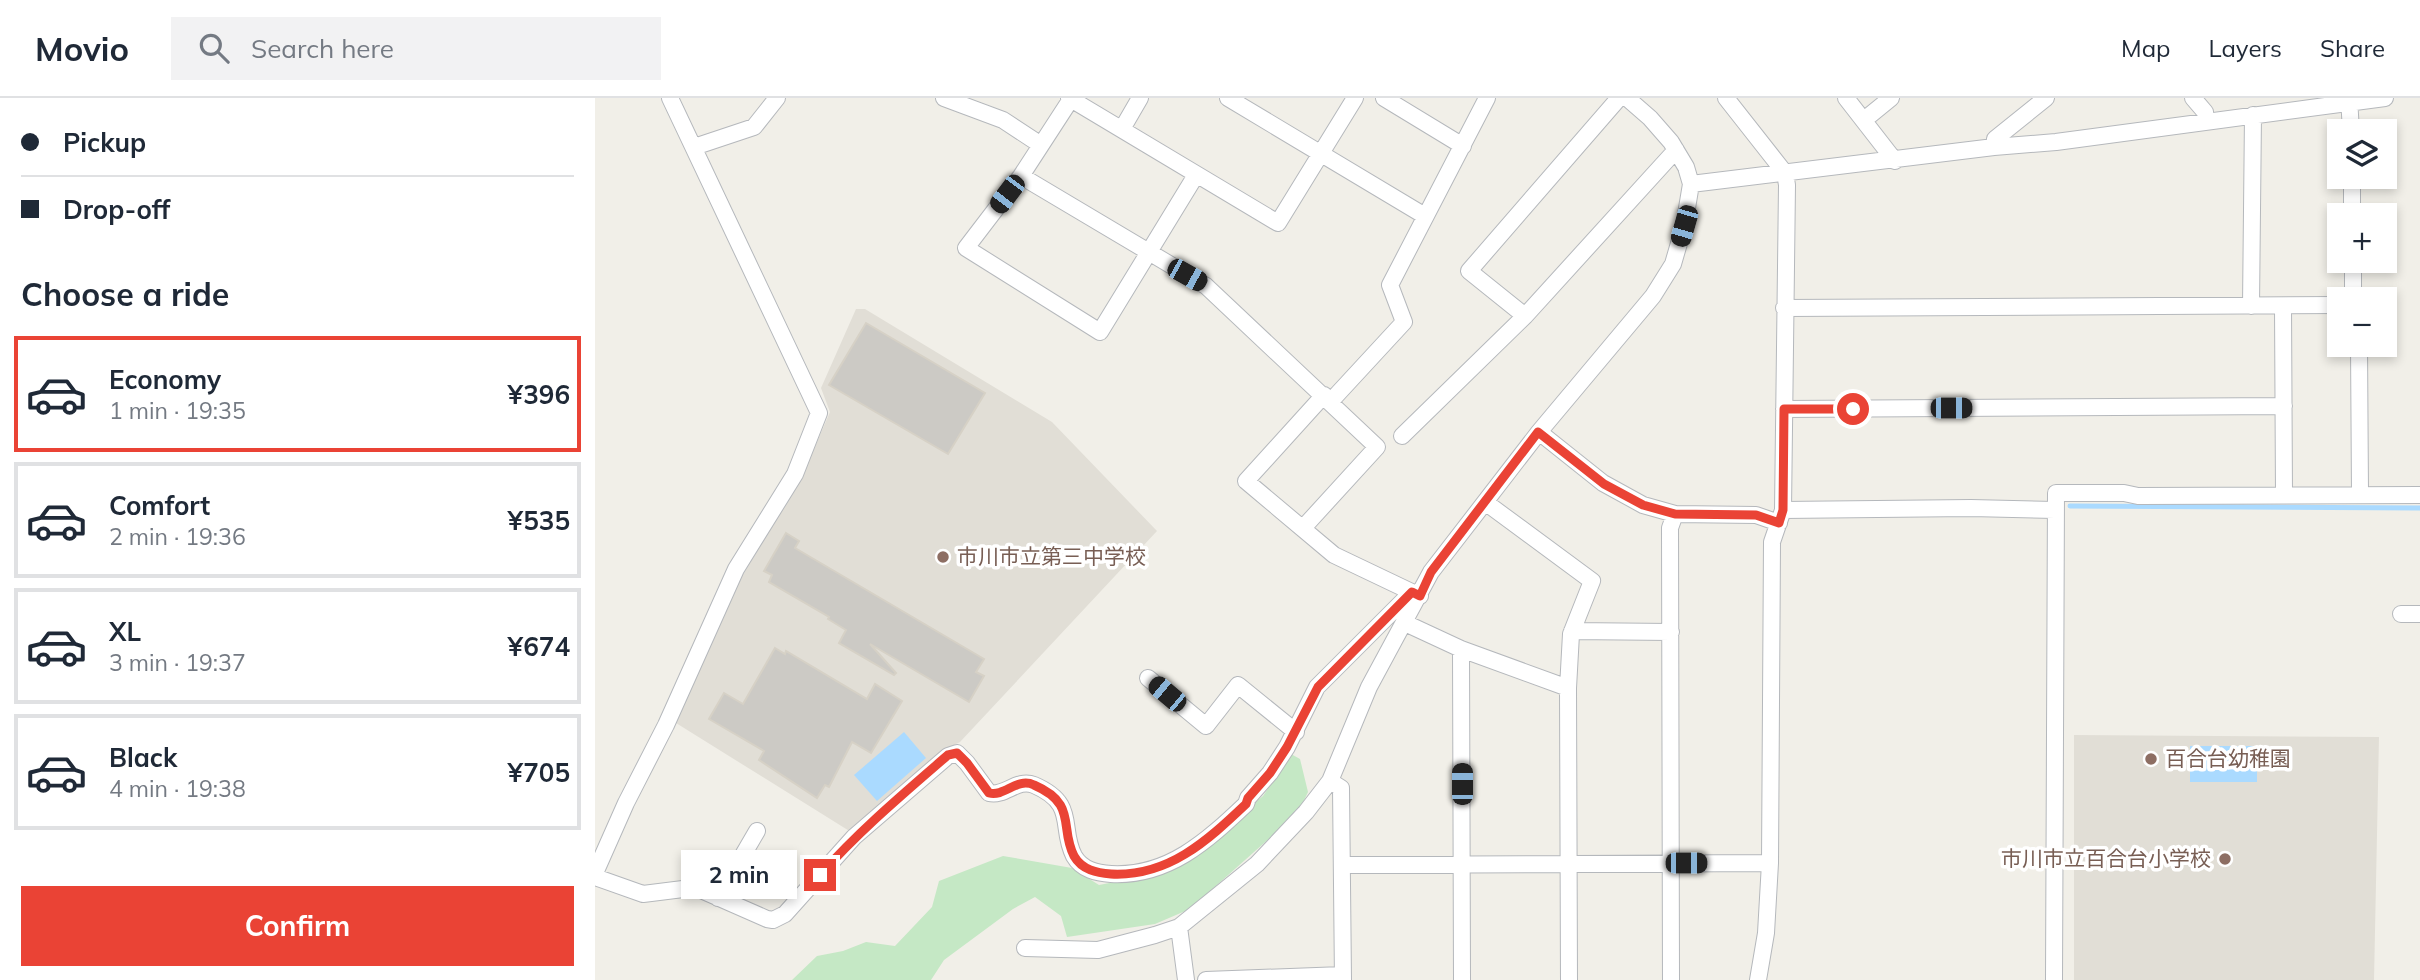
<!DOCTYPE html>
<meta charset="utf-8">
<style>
:root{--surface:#fff;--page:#f2f2f3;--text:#1f2937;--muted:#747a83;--line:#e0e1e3;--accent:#ea4335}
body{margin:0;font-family:Mulish,"Noto Sans JP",sans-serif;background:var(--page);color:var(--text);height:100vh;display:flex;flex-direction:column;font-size:26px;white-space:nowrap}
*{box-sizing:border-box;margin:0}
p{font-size:23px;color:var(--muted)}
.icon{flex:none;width:38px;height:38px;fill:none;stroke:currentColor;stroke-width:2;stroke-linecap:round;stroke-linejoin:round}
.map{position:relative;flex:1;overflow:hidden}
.sheet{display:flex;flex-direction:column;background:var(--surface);width:595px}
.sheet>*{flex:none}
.guide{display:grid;align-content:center;height:154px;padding:0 21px;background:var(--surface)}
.tools{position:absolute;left:1732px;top:21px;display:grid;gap:14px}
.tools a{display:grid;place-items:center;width:70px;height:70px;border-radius:0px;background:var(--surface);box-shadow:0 4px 10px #0003;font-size:35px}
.end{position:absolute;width:32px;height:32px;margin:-16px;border:9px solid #ea4335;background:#fff;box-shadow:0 0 0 4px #fff}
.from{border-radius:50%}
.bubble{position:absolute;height:49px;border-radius:0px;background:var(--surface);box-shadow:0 4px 10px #0003;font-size:23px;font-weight:700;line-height:49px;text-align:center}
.car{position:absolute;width:21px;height:42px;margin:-21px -10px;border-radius:9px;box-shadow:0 0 5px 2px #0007;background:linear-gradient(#222 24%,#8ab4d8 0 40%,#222 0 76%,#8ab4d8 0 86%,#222 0)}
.guide b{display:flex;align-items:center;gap:24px;height:66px;font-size:26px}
.guide b+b{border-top:2px solid var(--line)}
.guide i{width:18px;height:18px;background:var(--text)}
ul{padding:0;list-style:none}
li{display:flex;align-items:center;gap:21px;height:116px;margin:0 14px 10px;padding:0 7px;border:4px solid var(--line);border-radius:0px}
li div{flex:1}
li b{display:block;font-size:26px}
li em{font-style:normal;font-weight:700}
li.current{border-color:var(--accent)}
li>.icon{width:63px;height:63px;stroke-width:1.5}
h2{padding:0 21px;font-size:32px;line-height:84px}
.primary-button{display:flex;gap:14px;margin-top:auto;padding:14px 21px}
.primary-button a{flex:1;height:80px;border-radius:0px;background:var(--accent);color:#fff;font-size:28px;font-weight:700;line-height:80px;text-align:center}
header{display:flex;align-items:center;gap:42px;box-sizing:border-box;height:98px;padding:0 35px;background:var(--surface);border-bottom:2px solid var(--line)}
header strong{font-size:33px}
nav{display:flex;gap:38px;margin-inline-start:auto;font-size:24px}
.search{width:490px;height:63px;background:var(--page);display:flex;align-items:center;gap:18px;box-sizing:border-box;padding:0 24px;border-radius:0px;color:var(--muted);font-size:26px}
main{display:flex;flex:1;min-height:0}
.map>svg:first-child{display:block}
.education{fill:#e1ded6}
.green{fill:#c5e8c5}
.water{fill:#aadaff}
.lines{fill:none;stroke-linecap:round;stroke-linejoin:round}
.stream{stroke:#aadaff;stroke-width:5}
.building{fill:#cccac5;stroke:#d6d1c6;stroke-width:2}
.minor-casing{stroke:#b5b8bc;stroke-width:18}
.minor{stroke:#fff;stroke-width:16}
.route{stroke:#ea4335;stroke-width:9}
.education-dot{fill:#8d6e63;stroke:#fff;stroke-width:2.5}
.labels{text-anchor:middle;stroke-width:7;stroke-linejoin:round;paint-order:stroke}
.education-label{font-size:21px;fill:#785e54;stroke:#fff;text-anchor:start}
</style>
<header>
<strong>Movio</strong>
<div class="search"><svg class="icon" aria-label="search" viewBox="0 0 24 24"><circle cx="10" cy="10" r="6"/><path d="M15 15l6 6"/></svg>Search here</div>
<nav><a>Map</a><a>Layers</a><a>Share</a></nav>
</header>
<main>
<section class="sheet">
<div class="guide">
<b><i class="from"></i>Pickup</b>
<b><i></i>Drop-off</b>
</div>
<h2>Choose a ride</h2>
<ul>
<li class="current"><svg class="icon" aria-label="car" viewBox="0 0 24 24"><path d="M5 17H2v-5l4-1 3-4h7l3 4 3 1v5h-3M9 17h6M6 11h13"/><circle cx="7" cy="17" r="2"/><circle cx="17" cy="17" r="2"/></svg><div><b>Economy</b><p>1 min · 19:35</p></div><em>¥396</em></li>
<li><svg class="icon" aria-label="car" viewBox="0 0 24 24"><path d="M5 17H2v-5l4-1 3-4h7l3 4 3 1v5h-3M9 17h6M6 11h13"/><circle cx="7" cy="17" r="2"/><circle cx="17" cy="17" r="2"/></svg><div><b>Comfort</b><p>2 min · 19:36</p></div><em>¥535</em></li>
<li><svg class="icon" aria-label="car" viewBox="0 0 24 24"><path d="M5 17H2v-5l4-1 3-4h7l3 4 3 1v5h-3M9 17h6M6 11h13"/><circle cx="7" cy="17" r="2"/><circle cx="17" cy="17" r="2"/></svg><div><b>XL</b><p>3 min · 19:37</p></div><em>¥674</em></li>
<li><svg class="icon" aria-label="car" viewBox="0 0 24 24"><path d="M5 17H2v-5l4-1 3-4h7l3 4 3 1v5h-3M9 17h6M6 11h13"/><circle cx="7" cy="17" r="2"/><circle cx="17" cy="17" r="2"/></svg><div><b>Black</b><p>4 min · 19:38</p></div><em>¥705</em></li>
</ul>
<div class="primary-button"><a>Confirm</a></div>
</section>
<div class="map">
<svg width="1825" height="882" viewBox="0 0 1825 882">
<rect width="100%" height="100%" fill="#f1efe8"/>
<!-- education -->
<path class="education" d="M261,211H270L457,324L562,433L365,644L351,651L256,734L81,625L142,486L206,381L235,314L226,290Z
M1479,637L1784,639L1779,882H1479Z"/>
<!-- green -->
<path class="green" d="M696,656L705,661L713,694L703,715L595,811L560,826L472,839L466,818L440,799L418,811L349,862L336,882H197L222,858L248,853L271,844L300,848L337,809L344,783L408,758L477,770L504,787L576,773L668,698Z"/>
<!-- water -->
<path class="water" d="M309,634L331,660L282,703L259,677Z
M1595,648H1662V684H1595Z"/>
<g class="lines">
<!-- stream -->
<path class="stream" d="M1475,408L1825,410"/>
</g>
<!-- building -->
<path class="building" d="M271,225L390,295L353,356L234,287Z
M191,435L204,443L200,450L389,561L381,574L389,578L374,604L275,546L301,575L299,577L244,545L251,532L233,521L234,519L174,484L177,477L169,473Z
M180,550L190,556L191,553L272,601L280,586L307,603L276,655L257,644L234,689L230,687L222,700L164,662L169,653L114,621L129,595L148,606Z"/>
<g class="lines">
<!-- minor casing -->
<g class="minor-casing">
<path id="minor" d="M349,0L408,22L446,47
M474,0L683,125L760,0
M633,0L830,118
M789,0L868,48
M1131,0L1190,75L1192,87L1188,412L1177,444L1175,765L1171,835L1163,882
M1251,0L1300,63
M1598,0L1610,14L1611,23
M1754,0L1756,33
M476,1L426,78L371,150L505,234L601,77
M1269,22L1296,0
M527,31L545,0
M99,49L159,29L182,0
M1399,49L1400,41L1451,0
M426,78L611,188L782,349L708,430
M1757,79V117
M1096,86L1399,49L1461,44L1790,0
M1758,163V201
M1656,208L1658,17
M1688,209L1689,397
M1189,210L1745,207
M930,218L874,173L1024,0
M1764,247L1765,396
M729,297L651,383L739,457L825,498
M736,303L809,224L795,187L892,0
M1189,311L1689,308
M944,334L1008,385L1048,407L1080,416L1161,417L1184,425
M807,338L930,218L1081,52
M890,404L997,483L976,536L973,590L974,882
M1188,412L1376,410L1460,412
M1806,516H1825
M810,525L866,551L973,590
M977,533L1076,534
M866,551L867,882
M553,580L611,628L643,587L701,634
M735,683L746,690L748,882
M747,767L1175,765
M0,775L31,705L71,627L141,471L200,376L224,315L75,0
M0,779L48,796L96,790L106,792L172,821L178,822L190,816L259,739L353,658L362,655L372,665L394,695C410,699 422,680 439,687C483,706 464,729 479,758C487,772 502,775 516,776C573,779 612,743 651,706L653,700L675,675L692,649L722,589L817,494
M123,800L162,733
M584,829L591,882
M430,850L503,852L560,837L584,829L662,766L711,714L735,683L774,589L836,474L944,334L1058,198L1078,166L1089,128L1096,86L1091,69L1076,44L1055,20L1032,0
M611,882L748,877
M1076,882L1075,430L1080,416
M1459,882L1461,395H1529L1543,398L1825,397"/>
</g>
<!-- minor -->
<use href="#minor" class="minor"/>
</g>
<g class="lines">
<!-- route -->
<path class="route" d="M225,777C264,733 308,696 353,657L362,655L372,665L394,695C410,699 422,679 439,687C483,706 464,729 479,758C487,772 502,775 516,776C573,779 612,743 651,706L653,700L675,675L692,649L723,589L817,494L825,498L836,474L943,334L1009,386L1048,407L1080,416L1161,417L1184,425L1188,412L1189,311H1258"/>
</g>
<!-- markers -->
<g class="education-dot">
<circle cx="348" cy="459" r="7"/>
<circle cx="1556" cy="661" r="7"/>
<circle cx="1630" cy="761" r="7"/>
</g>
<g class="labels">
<!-- education labels -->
<g class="education-label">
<text x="362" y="466">市川市立第三中学校</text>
<text x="1570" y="668">百合台幼稚園</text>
<text x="1616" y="768" text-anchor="end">市川市立百合台小学校</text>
</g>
</g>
</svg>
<div class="tools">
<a><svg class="icon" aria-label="layers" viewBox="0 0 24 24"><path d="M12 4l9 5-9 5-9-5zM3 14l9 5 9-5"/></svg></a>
<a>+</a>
<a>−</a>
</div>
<i class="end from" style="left:1258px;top:311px"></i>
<i class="end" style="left:225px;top:777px"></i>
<div class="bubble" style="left:86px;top:752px;width:116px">2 min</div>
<i class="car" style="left:412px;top:96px;rotate:217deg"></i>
<i class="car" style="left:1089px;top:128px;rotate:196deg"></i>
<i class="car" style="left:592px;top:177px;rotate:119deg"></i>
<i class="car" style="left:1356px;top:310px;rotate:90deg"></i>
<i class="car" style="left:572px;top:596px;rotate:310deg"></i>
<i class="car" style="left:867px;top:686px;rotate:0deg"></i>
<i class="car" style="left:1091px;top:765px;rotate:90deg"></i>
</div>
</main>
